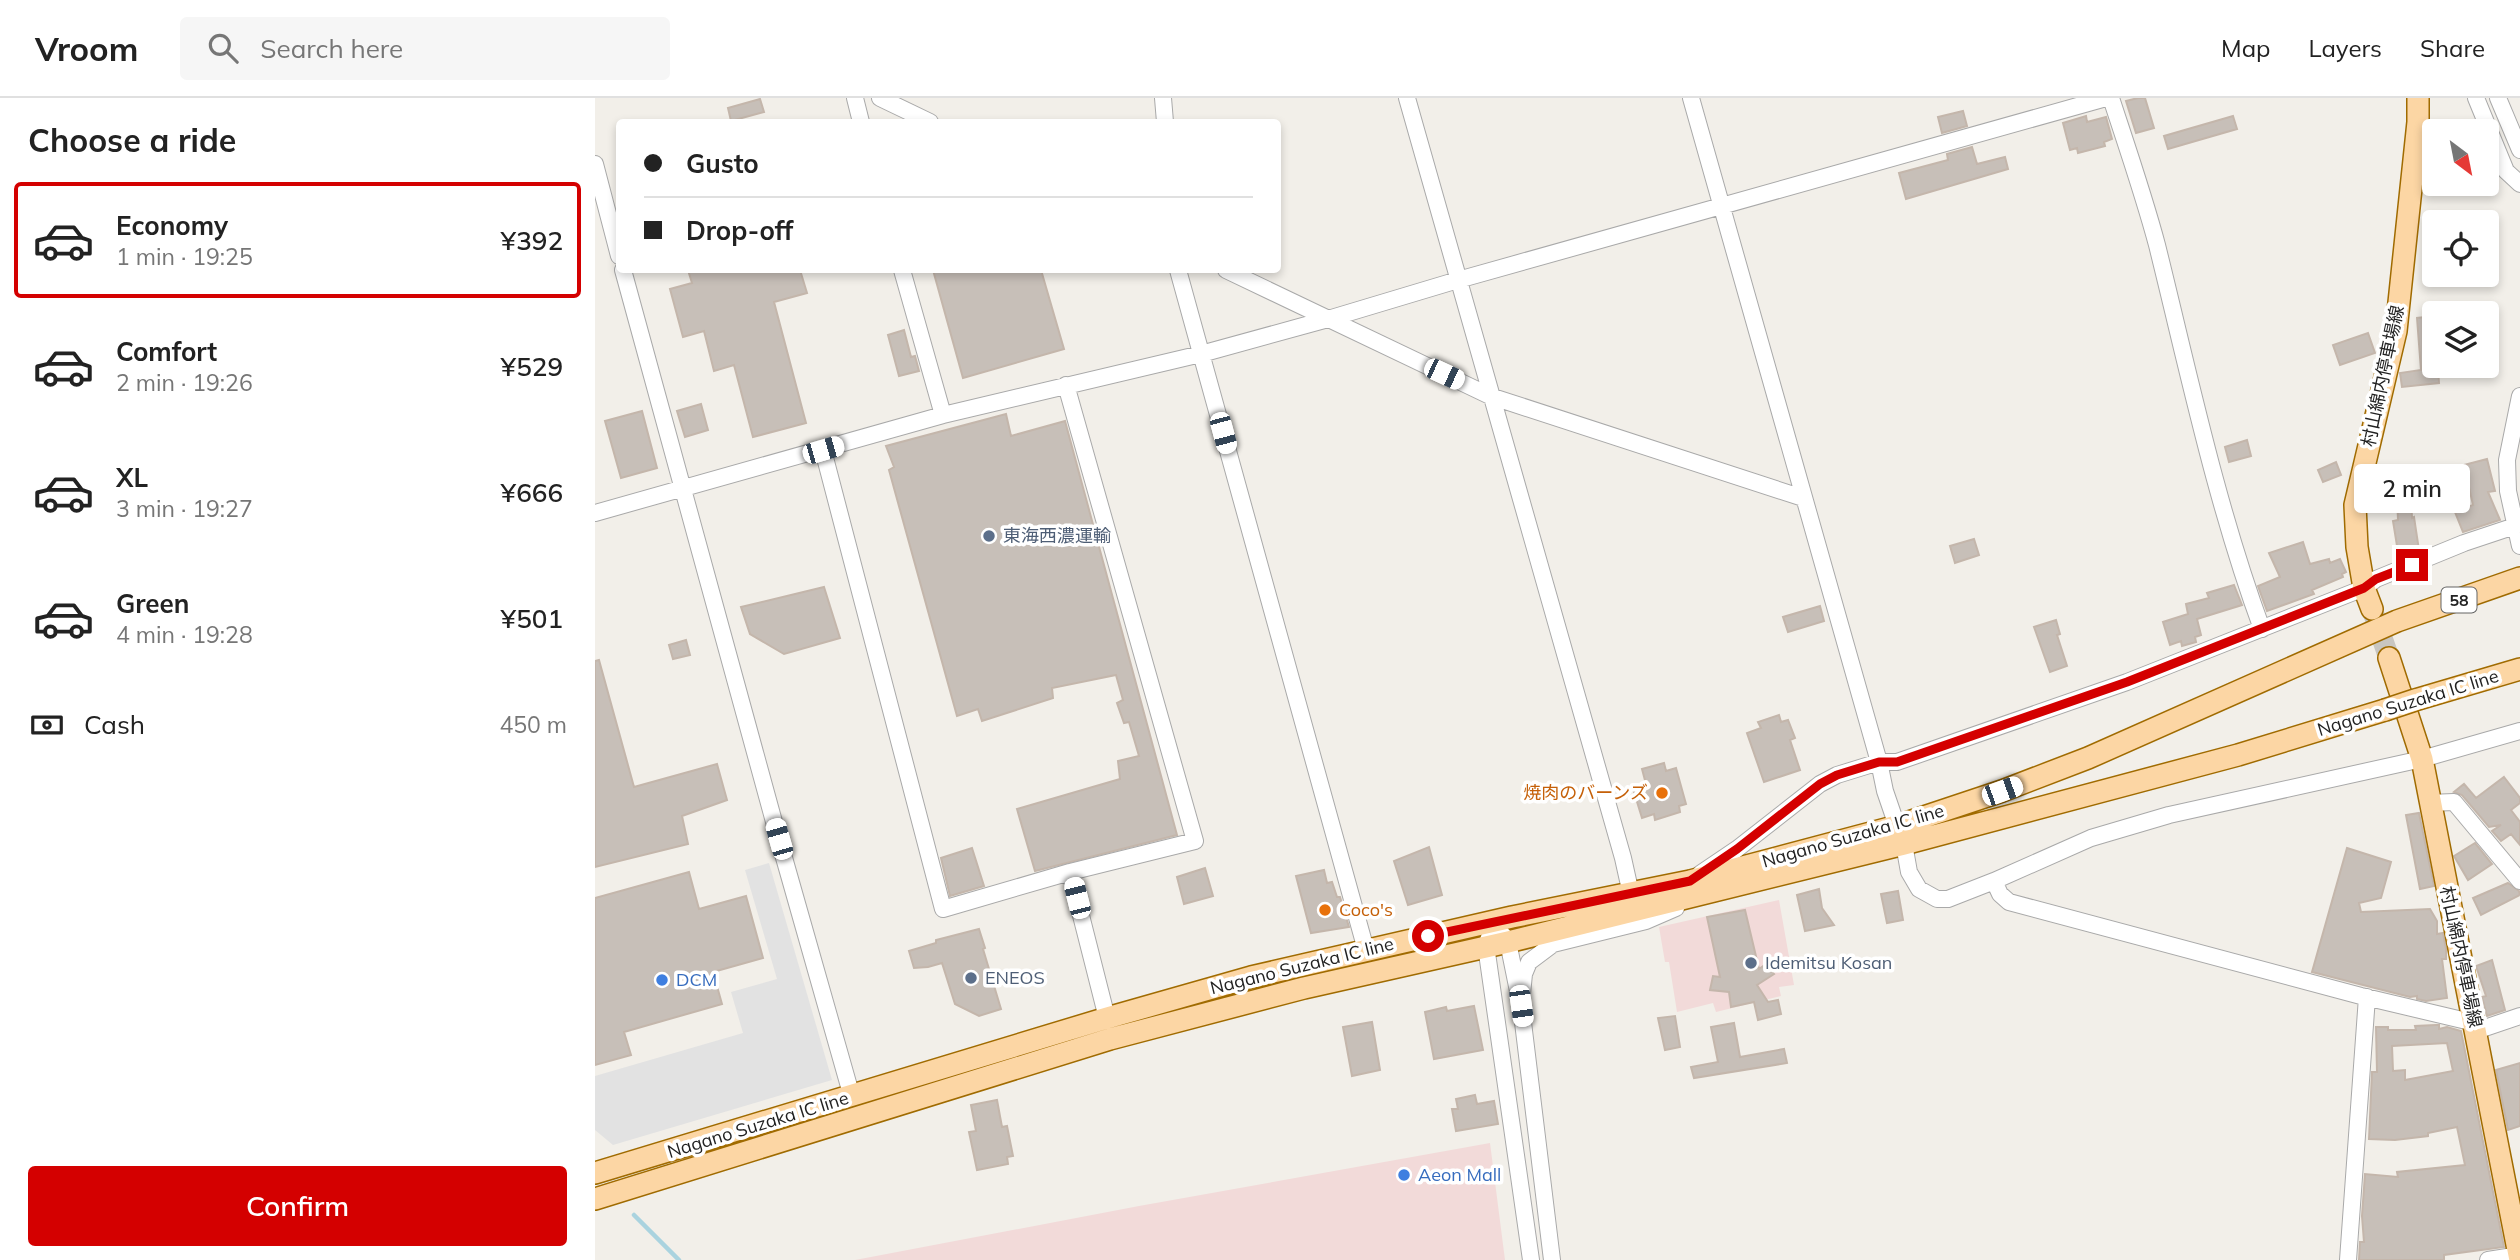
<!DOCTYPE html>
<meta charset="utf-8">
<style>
:root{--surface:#fff;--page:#f6f6f6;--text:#222;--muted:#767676;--line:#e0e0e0;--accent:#d40000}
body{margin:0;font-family:Mulish,"Noto Sans JP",sans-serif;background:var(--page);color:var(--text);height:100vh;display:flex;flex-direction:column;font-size:26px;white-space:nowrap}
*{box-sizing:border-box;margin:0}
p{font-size:23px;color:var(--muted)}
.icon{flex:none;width:38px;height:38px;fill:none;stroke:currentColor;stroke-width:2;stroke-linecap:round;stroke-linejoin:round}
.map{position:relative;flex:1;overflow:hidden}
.panel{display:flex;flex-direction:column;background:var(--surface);width:595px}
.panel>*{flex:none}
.hud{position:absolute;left:21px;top:21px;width:665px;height:154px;border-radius:7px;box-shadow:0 4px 10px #0003;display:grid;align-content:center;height:154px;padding:0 28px;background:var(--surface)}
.needle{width:46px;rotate:148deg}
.buttons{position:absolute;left:1827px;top:21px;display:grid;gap:14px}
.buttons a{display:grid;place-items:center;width:77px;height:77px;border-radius:7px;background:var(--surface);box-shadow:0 4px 10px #0003;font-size:35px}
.end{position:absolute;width:32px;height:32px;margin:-16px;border:9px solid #d40000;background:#fff;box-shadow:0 0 0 4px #fff}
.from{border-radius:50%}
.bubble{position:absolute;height:49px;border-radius:7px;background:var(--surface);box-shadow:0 4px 10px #0003;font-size:23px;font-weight:600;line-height:49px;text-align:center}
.car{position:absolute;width:21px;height:42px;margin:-21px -10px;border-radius:9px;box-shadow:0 0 5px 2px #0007;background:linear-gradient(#fff 24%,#345 0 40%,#fff 0 76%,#345 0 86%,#fff 0)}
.hud b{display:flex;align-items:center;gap:24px;height:66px;font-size:26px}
.hud b+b{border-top:2px solid var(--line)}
.hud i{width:18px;height:18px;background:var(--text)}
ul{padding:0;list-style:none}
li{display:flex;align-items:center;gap:21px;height:116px;margin:0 14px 10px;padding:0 14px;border:4px solid transparent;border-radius:7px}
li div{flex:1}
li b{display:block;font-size:26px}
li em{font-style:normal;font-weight:600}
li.active{border-color:var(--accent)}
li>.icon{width:63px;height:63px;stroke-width:1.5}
h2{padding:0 28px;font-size:32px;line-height:84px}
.pay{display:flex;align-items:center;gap:18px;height:77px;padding:0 28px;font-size:26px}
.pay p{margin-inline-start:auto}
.action{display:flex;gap:14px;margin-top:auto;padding:14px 28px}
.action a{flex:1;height:80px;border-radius:7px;background:var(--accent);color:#fff;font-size:28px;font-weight:600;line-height:80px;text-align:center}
header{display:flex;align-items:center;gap:42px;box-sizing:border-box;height:98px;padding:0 35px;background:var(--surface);border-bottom:2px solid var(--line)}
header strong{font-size:33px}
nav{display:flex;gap:38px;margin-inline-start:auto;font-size:24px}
.search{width:490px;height:63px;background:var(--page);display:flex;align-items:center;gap:18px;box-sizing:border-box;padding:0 24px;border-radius:7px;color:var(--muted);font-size:26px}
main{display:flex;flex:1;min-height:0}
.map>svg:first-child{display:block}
.commercial{fill:#f2dad9}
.parking{fill:#e2e2e2}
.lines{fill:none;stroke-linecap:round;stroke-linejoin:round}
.stream{stroke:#aad3df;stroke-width:4.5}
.building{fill:#c7bfb8;stroke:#c4b6ab;stroke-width:2;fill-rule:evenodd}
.major-tunnel{stroke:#c8c6c1;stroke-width:21;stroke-dasharray:21 10;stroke-linecap:butt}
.minor-casing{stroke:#a9a9a9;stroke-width:18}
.major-casing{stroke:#a06b00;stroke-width:24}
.minor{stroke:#fff;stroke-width:16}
.major{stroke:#fcd6a4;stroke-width:21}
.major-bridge-casing{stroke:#a06b00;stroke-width:24;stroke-linecap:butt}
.major-bridge{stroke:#fcd6a4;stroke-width:21}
.route{stroke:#d40000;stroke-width:9}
.service-dot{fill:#5c6f8a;stroke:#fff;stroke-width:2.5}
.food-dot{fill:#e8710a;stroke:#fff;stroke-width:2.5}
.shop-dot{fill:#3f7fe0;stroke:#fff;stroke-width:2.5}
.labels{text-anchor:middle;stroke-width:7;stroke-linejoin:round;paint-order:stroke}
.shield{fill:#fff;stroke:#646464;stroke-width:2}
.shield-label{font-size:16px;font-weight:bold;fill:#222}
.street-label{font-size:18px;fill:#222;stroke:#fff}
.service-label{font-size:18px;fill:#4e5e75;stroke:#fff;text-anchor:start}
.food-label{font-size:18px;fill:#c56008;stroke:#fff;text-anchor:end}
.shop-label{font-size:18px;fill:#366cbe;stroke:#fff;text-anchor:start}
</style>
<header>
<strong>Vroom</strong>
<div class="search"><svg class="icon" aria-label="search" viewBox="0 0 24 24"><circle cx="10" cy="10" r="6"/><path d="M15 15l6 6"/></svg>Search here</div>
<nav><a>Map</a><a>Layers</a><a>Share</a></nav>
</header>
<main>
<section class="panel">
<h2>Choose a ride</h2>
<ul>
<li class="active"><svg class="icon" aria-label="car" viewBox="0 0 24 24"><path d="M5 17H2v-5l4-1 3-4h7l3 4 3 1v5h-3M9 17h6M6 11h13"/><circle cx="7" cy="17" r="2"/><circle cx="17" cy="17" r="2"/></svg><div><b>Economy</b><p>1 min · 19:25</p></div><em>¥392</em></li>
<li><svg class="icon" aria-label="car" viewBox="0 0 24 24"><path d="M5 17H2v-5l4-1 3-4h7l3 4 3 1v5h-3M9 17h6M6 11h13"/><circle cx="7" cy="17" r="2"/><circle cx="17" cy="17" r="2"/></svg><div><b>Comfort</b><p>2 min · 19:26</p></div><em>¥529</em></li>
<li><svg class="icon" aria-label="car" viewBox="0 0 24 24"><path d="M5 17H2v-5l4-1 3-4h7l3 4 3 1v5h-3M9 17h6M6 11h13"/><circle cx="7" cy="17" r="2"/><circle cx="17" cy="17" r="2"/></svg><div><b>XL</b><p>3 min · 19:27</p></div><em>¥666</em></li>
<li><svg class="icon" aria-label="car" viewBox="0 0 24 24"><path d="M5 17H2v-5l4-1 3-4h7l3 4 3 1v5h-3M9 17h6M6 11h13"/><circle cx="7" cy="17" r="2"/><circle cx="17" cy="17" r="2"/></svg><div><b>Green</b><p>4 min · 19:28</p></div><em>¥501</em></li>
</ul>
<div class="pay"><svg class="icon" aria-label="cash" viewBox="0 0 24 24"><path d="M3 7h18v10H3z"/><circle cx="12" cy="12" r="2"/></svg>Cash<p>450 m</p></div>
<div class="action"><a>Confirm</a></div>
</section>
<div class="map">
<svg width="1925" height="1162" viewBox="0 0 1925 1162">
<rect width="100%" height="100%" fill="#f2efe9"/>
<!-- commercial -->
<path class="commercial" d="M1184,802L1199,887L1184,889L1186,898L1121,914L1118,905L1082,914L1074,864H1070L1064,829Z
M895,1045L910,1162H260L544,1108Z"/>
<!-- parking -->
<path class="parking" d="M174,765L237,982L18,1047L0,1032V978L148,935L136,894L182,881L150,772Z"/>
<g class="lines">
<!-- stream -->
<path class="stream" d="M39,1117L84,1162"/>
</g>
<!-- building -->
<path class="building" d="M1543,0H1550L1559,30L1541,35L1531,3Z
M165,1L169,14L136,23L133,10Z
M1368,13L1372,28L1347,35L1343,19Z
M1491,18L1492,24L1511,19L1517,41L1509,44L1510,48L1483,55L1482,50L1475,52L1468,25Z
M1638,18L1642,31L1573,51L1569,38Z
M1377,49L1382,66L1410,59L1413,71L1311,101L1304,75L1353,62L1352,56Z
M93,172H205L212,195L179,204L211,325L158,339L139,267L119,273L109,233L88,239L75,191L97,185Z
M338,172H446L469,251L368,280Z
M1839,218V272H1843L1844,285L1807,289L1805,275L1826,272L1822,220Z
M309,232L316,259L320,258L324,273L304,278L293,237Z
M1773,235L1780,255L1745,267L1738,247Z
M106,306L113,332L90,339L82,313Z
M47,313L62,370L26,380L10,323Z
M411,316L416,338L470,323L582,737L440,773L422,711L525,681L523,663L544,658L534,624L529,625L522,605L528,602L521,577L457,590L458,600L387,623L383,611L362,618L294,372L299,369L291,348Z
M1652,342L1656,358L1634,364L1630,349Z
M1892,361L1900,393L1893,394L1905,422L1868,434L1860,414L1878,407L1869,367Z
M1741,364L1746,377L1728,384L1723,372Z
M1816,397L1817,420L1819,419L1824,452L1804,460L1798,423L1803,422L1802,398Z
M1379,441L1384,457L1360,465L1355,448Z
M1708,444L1715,466L1734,461L1735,465L1745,461L1751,474L1747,476L1748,479L1717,492L1719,496L1672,513L1663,488L1685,479L1674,455Z
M1639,487L1647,507L1602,521L1606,537L1600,539L1601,544L1587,548L1586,543L1575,547L1568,524L1593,516L1591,506L1614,500L1612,495Z
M229,489L245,540L189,556L155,536L146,509Z
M1225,508L1229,523L1193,534L1188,519Z
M1461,522L1465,536L1462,537L1472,568L1455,574L1439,529Z
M91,542L95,557L78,561L74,547Z
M4,562L39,689L122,666L132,702L87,718L93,746L0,769V563Z
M1184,617L1186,624L1193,622L1200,640L1195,642L1205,672L1169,684L1152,635L1166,630L1163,624Z
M1069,665L1071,673L1081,670L1091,706L1084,708L1085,714L1060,722L1059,716L1047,720L1039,694L1052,690L1047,671Z
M1909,679L1925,700V705L1916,712L1925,724V747L1916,736L1906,743L1897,733L1906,727L1894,729L1867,697L1859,694L1869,686L1881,700Z
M1824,715L1839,788L1825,791L1811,717Z
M1880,745L1897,766L1873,782L1859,758Z
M834,749L847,797L813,807L799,763Z
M377,750L389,788L355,798L346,760Z
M1752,750L1796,764L1786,800L1764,805L1766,814L1835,811L1842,823V836L1848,835L1851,851V861H1847L1852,900L1831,903L1822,901V898L1815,899L1717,874Z
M610,770L618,798L589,806L582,779Z
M729,772L732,785L737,784L742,799H745L754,829L716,835L701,778Z
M94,774L104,811L151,798L168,860L118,874L127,906L29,934L36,957L0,967V800Z
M1913,785L1924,793L1925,797L1886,817L1878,800Z
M1224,791L1227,810L1239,827L1210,833L1202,797Z
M1303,793L1308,822L1292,825L1286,796Z
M1150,812L1164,871L1171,866L1179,876L1162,887L1173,904L1183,902L1186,916L1163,922L1159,904L1136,909L1134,894L1115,892L1118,878L1125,879L1112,819Z
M384,831L390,850L388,851L406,911L384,918L360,906L347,865L333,869L319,870L314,853L341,845V842Z
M1897,862L1910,912L1892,918L1887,899L1891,898L1881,868Z
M879,908L888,952L839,961L830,914L851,909L852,913Z
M1080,918L1085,949L1070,952L1063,920Z
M777,924L785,972L757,978L748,929Z
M1139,925L1145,959L1189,951L1192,965L1099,980L1096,969L1123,964L1116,929Z
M1841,927H1844V931L1852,929L1866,933L1909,1149L1849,1157V1162H1764L1765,1144H1769L1767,1118L1770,1076L1803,1079L1802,1074L1870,1067L1862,1029L1833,1035V1038L1800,1042L1774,1041L1777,974H1782L1781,929H1793V932H1821L1820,928ZM1852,945L1858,973L1810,982V972L1798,973L1797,948Z
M1925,965V1028L1913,1032L1901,972Z
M880,997L882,1006L899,1003L903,1026L861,1033L857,1011H863L861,1001Z
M402,1002L407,1029L412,1028L418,1058L412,1059L413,1066L382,1072L374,1034L381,1033L376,1007Z"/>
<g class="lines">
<!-- major-tunnel -->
<path class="major-tunnel" d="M1777,511L1794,560"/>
<!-- minor casing -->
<g class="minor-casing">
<path id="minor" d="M260,0L266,24
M285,0L335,24
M568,0L570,24
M812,0L1028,760L1036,796
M1096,0L1284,664L1290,693L1302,728
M1516,0C1532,49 1549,98 1562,147C1594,276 1621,406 1667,531
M1881,0L1911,73L1925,86
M1903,0L1925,52
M0,66L24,158
M28,172L184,742L257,999
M307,172L348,317
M583,172L771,852
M631,172L895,298L1208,400
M471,287L600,743L475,774
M1925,298L1912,362L1913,393L1925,448
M228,352L348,811L475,774L512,920
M0,415L348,317L606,256L733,221L863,182L1511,0
M1834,705L1859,704L1925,783
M1309,746L1314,774L1324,791L1342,801H1353L1399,783L1496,740L1574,717L1827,661L1925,633
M1105,776L1142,751L1225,686L1242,677L1284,664H1302L1532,584L1769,490L1781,481L1869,445L1920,428
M1399,783L1405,796L1414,804L1766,898L1880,925
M900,823L891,848L936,1162
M908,837L913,844L926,908L957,1162
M927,896L929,876L934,864L958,846L1051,823L1081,810
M1881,933L1925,918
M1753,1162L1772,899
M1893,1162L1925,1157"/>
</g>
<!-- major casing -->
<g class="major-casing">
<path id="major" d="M1777,511L1769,490L1762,449L1760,407L1801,233L1823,24V0
M1794,560L1827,661L1925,1162
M1820,602L1925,571
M0,1075L512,920L656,879L917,819L1095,783L1302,728L1407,693L1493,660L1802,523L1925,480
M0,1101L515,941L709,890L913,844L1309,746L1643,657L1790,612"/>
</g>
<!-- minor -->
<use href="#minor" class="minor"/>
<!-- major -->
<use href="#major" class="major"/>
<!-- major-bridge casing -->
<g class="major-bridge-casing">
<path id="major-bridge" d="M1790,612L1820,602"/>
</g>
<!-- major-bridge -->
<use href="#major-bridge" class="major-bridge"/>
</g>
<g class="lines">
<!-- route -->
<path class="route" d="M833,838L1095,783L1142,751L1225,686L1242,677L1284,664H1302L1532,584L1769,490L1781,481L1817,467"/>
</g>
<!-- markers -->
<g class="service-dot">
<circle cx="394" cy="438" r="7"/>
<circle cx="1156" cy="865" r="7"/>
<circle cx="376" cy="880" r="7"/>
</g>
<g class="food-dot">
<circle cx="1067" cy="695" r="7"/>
<circle cx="730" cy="812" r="7"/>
</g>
<g class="shop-dot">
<circle cx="67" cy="882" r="7"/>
<circle cx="809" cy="1077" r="7"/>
</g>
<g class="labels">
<!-- shield labels -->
<rect class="shield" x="1846.5" y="489.5" width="35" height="25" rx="5"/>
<g class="shield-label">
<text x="1864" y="508">58</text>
</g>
<!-- street labels -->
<g class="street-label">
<text transform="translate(1788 278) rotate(-78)" y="6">村山綿内停車場線</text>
<text transform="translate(1813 605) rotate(-17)" y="6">Nagano Suzaka IC line</text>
<text transform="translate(1258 738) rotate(-16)" y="6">Nagano Suzaka IC line</text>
<text transform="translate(1866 859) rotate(78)" y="6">村山綿内停車場線</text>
<text transform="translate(707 868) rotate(-14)" y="6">Nagano Suzaka IC line</text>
<text transform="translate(163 1027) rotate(-17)" y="6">Nagano Suzaka IC line</text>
</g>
<!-- service labels -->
<g class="service-label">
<text x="408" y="444">東海西濃運輸</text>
<text x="1170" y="871">Idemitsu Kosan</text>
<text x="390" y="886">ENEOS</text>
</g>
<!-- food labels -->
<g class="food-label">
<text x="1053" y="701">焼肉のバーンズ</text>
<text x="744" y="818" text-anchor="start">Coco's</text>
</g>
<!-- shop labels -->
<g class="shop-label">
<text x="81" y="888">DCM</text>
<text x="823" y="1083">Aeon Mall</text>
</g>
</g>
</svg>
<div class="buttons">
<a><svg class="needle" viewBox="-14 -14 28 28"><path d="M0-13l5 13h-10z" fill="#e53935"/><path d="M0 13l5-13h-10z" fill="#767676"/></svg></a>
<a><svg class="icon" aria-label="locate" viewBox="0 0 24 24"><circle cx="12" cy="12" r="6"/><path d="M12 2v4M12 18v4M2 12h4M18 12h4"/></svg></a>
<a><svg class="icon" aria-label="layers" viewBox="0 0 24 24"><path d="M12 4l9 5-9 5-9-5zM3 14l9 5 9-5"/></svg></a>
</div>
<i class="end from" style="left:833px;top:838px"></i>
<i class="end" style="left:1817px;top:467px"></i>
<div class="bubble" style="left:1759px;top:366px;width:116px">2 min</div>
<i class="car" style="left:849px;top:276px;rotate:115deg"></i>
<i class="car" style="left:628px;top:335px;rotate:165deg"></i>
<i class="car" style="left:228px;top:352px;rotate:74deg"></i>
<i class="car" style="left:1407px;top:693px;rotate:70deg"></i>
<i class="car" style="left:184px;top:741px;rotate:344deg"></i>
<i class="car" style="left:482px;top:800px;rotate:346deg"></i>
<i class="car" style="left:926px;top:908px;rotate:172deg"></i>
<div class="hud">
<b><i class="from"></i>Gusto</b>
<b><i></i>Drop-off</b>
</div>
</div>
</main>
